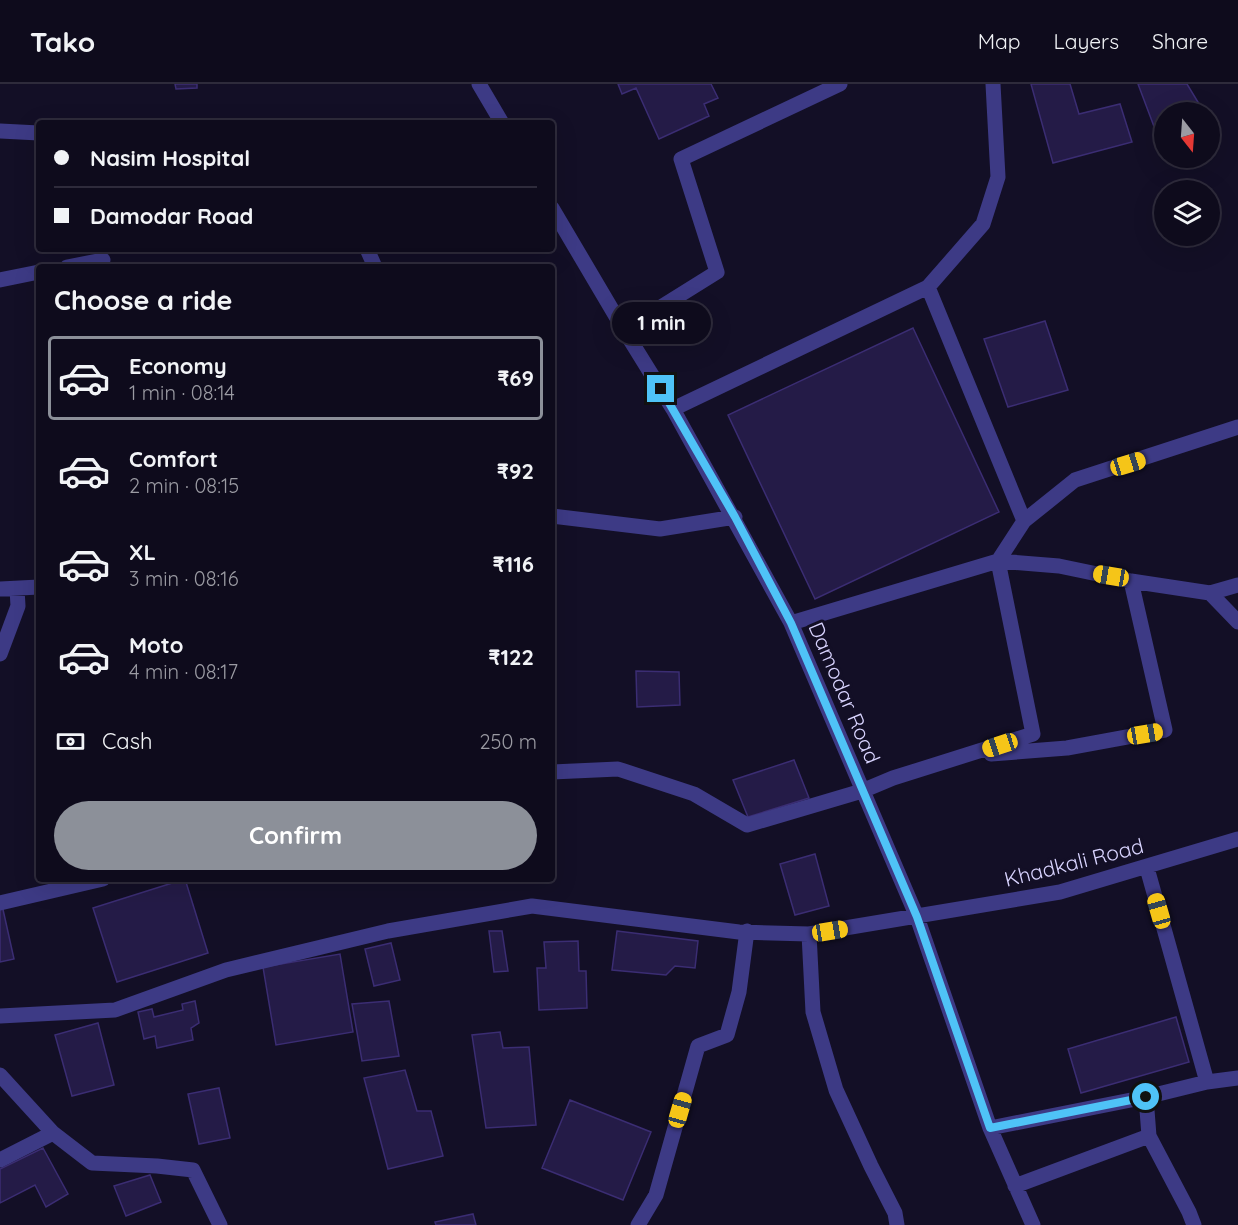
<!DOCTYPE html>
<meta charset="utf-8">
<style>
:root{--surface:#0e0b1c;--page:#1c1929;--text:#f1f3f6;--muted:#9b9ba3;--line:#2e2b3b;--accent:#8c9099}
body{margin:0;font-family:Quicksand,sans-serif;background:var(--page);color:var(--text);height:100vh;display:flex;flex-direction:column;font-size:22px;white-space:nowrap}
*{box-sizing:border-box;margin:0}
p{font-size:20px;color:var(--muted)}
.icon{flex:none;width:33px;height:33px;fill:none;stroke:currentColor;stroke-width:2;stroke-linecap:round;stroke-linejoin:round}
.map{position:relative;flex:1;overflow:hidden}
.panel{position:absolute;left:36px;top:180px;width:519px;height:618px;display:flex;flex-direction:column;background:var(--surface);border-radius:6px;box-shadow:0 6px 24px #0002,0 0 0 2px var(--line)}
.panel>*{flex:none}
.top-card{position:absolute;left:36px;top:36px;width:519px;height:132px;border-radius:6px;box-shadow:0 6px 24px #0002,0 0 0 2px var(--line);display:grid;align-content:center;height:132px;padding:0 18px;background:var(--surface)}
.needle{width:39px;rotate:163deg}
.buttons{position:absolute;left:1154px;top:18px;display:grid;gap:12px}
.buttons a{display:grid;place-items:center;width:66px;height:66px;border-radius:50%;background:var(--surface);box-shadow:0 6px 24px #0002,0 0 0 2px var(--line);font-size:30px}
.end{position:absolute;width:27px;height:27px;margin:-14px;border:8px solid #4fc3f7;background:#111;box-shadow:0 0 0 3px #111}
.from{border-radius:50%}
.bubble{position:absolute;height:42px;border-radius:21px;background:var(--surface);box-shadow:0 6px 24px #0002,0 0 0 2px var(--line);font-size:20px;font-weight:800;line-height:42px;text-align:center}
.car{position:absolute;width:18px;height:36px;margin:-18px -9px;border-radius:8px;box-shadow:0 0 4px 2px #0007;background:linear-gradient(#f5c518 24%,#345 0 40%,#f5c518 0 76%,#345 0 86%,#f5c518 0)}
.top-card b{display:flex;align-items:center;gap:21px;height:57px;font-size:22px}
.top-card b+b{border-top:2px solid var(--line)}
.top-card i{width:15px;height:15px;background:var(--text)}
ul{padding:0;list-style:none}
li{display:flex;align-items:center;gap:18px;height:84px;margin:0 12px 9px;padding:0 6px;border:3px solid transparent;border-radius:6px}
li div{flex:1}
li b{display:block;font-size:22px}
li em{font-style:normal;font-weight:800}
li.active{border-color:var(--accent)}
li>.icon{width:54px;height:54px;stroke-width:1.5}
h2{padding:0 18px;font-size:27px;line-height:72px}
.pay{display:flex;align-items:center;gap:15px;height:66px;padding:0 18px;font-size:22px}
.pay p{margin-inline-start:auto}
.button{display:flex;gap:12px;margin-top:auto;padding:12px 18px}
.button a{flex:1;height:69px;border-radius:36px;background:var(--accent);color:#fff;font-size:24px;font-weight:800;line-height:69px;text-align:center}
header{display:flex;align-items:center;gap:36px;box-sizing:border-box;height:84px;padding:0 30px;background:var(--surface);border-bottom:2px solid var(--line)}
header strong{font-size:28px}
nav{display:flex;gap:33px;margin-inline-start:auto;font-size:21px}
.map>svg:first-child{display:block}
.building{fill:#241b47;stroke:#3b2d73;stroke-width:1.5}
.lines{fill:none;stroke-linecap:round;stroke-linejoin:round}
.minor{stroke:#3d3a85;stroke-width:15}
.route{stroke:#4fc3f7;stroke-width:8}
.labels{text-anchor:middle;stroke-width:6;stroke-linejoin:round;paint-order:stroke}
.street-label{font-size:21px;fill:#d9d4ff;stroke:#130f26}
</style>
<header>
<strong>Tako</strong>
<nav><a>Map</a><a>Layers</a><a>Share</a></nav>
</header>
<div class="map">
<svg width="1238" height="1141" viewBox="0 0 1238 1141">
<rect width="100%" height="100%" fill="#130f26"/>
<!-- building -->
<path class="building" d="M175,0H197V4L176,5Z
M618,0H711L718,14L704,20L709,32L659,55L636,4L622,10Z
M1031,0H1070L1079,30L1120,20L1132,58L1053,79Z
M1138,0H1187L1204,28H1164V51L1158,53Z
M1045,237L1068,306L1008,323L984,255Z
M913,244L999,428L815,515L728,331Z
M636,587L679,588L680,621L637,623Z
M794,676L809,714L748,733L733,696Z
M815,770L829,822L795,831L780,780Z
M185,795L208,869L117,898L93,824Z
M2,821L14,875L0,878V822Z
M489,847H502L508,887L494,888Z
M617,847L698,857L695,884L675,882L666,891L612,886Z
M578,857L579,887H586L587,924L539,926L537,884H546L544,858Z
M391,859L400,896L374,902L365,865Z
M340,870L353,948L276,961L263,883Z
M195,917L199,939L191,944L193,956L157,964L155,952L144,955L138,928L152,925L154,933L183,926L182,920Z
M389,917L399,972L362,977L352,920Z
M1176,933L1189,978L1081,1009L1068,965Z
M98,939L114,1001L72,1012L55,951Z
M500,948L503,964L529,963L536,1041L486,1044L472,951Z
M405,986L417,1027H431L443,1072L388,1085L364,994Z
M219,1004L230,1054L199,1060L188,1010Z
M570,1016L651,1048L623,1116L542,1084Z
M43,1064L68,1110L46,1123L35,1101L0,1119V1085Z
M150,1091L161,1118L126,1132L114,1102Z
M473,1130L476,1141H436L435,1138Z"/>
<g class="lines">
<!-- minor -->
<path class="minor" d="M479,0L502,39
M0,47L39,49
M552,124L624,246L673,325L791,539L917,833L990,1044L1033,1141
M367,165L375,183
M67,183L103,176
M0,196L39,188
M624,246L717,188L681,75L840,0
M673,325L928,203L983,140L998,93L993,0
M552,432L660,445L735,433
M1024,437L1075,396L1238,343
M0,505L39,503
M1210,509L1238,501
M791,539L998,477L1059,482L1131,497L1210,509L1238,538
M0,570L18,522L17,505
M991,670L1067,664L1165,646L1131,497
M552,688L618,685L694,710L747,741L862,707L893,694L1033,650L998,477L1024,437L928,203
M1147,784L1207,998
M0,819L103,795
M809,850L813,928L836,1006L871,1082L895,1129L897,1141
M0,932L115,926L226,886L388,847L532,822L739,848L809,850L1060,808L1238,755
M0,991L53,1049L92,1079L157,1082L193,1086L220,1141
M1146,1013L1149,1052
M990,1044L1146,1013L1207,998L1238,994
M0,1076L53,1049
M1015,1102L1149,1052L1189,1128L1194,1141
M638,1141L656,1111L698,962L727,951L739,908L747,847"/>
</g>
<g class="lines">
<!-- route -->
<path class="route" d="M661,305L735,433L791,539L917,833L990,1044L1146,1013"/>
</g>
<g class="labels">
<!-- street labels -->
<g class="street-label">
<text transform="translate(844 609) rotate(67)" y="7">Damodar Road</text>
<text transform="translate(1074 779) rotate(-14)" y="7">Khadkali Road</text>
</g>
</g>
</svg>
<div class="buttons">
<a><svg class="needle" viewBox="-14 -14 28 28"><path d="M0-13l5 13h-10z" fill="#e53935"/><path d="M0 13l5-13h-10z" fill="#9b9ba3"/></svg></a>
<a><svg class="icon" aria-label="layers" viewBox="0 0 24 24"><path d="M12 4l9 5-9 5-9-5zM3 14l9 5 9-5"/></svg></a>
</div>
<i class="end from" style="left:1146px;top:1013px"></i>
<i class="end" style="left:661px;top:305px"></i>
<div class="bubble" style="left:612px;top:218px;width:99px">1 min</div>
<i class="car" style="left:1128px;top:380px;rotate:73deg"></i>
<i class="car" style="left:1111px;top:492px;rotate:280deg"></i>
<i class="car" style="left:1145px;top:650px;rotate:80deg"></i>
<i class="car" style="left:1000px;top:661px;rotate:252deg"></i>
<i class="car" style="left:1159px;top:827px;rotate:344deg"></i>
<i class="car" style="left:830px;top:847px;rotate:81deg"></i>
<i class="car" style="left:680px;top:1026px;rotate:16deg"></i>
<div class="top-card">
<b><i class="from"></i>Nasim Hospital</b>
<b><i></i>Damodar Road</b>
</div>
<section class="panel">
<h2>Choose a ride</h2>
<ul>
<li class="active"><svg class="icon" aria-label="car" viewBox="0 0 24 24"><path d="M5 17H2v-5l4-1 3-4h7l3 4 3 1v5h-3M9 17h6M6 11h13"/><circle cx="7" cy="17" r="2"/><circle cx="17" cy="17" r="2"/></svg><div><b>Economy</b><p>1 min · 08:14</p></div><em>₹69</em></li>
<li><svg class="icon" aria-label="car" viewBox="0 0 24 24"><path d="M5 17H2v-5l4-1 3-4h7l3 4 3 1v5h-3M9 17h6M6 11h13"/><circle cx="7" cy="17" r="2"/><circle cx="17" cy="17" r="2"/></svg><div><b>Comfort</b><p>2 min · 08:15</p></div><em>₹92</em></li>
<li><svg class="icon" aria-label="car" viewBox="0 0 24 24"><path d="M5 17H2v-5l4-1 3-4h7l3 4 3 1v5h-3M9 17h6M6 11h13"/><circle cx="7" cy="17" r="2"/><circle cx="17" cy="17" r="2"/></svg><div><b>XL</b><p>3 min · 08:16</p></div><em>₹116</em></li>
<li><svg class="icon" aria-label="car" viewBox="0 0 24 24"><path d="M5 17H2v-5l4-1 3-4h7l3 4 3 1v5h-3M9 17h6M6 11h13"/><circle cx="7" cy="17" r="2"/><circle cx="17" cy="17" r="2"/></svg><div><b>Moto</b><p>4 min · 08:17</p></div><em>₹122</em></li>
</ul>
<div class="pay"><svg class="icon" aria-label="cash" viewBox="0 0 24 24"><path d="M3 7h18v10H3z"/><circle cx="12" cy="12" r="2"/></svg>Cash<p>250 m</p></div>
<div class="button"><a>Confirm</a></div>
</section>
</div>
